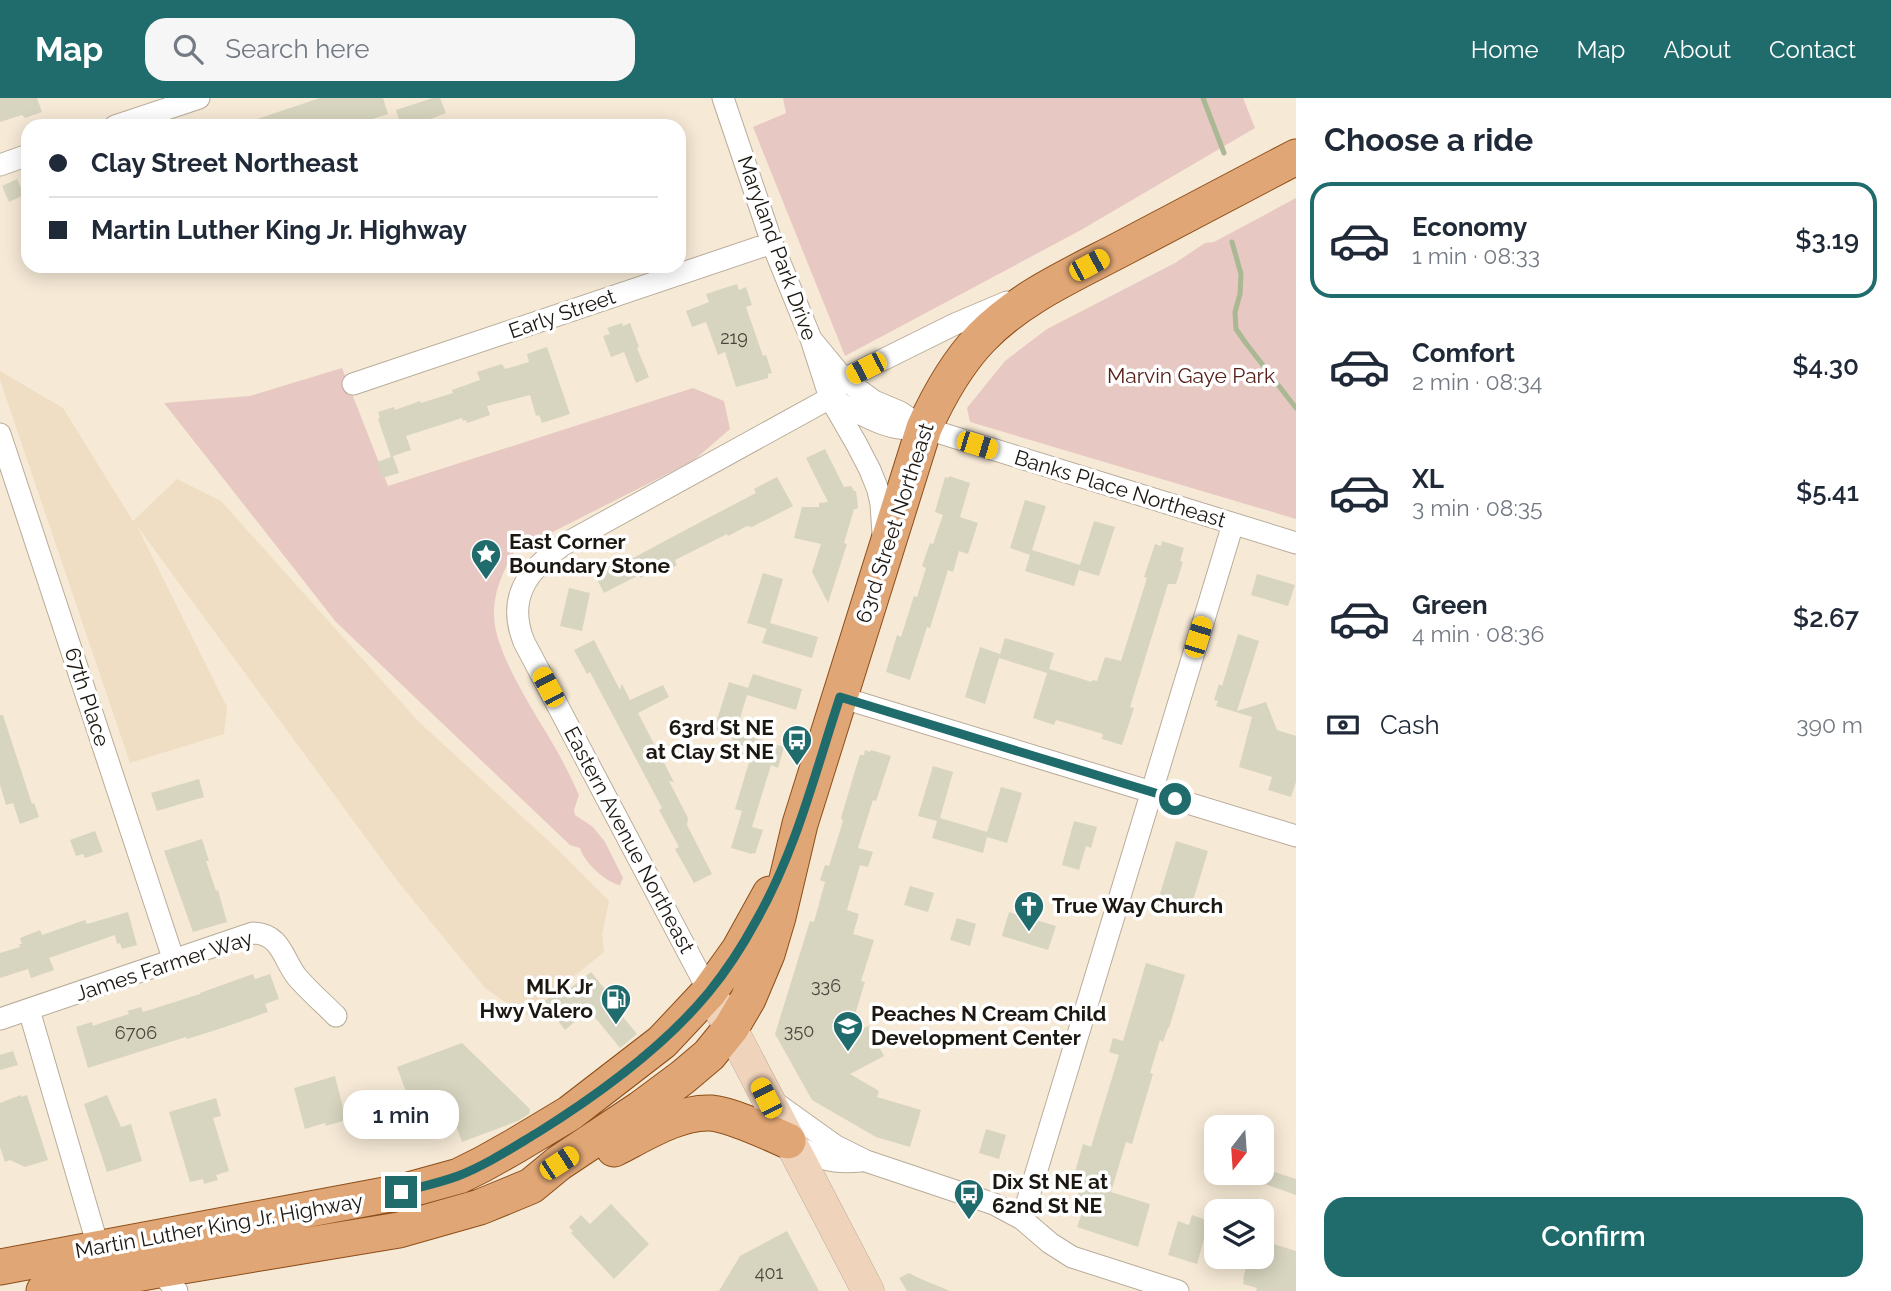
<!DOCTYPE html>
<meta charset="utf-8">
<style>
:root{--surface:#fff;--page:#f6f6f7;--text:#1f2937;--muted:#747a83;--line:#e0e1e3;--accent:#206c6d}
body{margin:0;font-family:Raleway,sans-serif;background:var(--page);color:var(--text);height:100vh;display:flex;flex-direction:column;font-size:26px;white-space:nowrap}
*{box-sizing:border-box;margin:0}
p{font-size:23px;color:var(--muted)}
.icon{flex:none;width:38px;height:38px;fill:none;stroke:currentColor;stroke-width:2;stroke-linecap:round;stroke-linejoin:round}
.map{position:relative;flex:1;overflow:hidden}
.details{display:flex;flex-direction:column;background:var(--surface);width:595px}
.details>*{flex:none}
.hud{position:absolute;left:21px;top:21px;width:665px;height:154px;border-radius:21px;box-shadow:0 4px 18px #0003;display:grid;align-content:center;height:154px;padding:0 28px;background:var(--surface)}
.needle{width:46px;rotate:197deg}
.tools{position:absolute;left:1204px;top:1017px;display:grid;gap:14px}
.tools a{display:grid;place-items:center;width:70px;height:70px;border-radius:14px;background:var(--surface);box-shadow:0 4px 18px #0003;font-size:35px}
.end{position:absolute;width:32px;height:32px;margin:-16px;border:9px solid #206c6d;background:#fff;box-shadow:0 0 0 4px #fff}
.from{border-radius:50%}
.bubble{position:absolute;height:49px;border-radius:21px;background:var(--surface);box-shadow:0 4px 18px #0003;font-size:23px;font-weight:600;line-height:49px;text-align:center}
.car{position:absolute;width:21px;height:42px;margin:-21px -10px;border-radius:9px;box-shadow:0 0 5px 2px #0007;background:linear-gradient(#f5c518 24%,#345 0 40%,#f5c518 0 76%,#345 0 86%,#f5c518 0)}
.hud b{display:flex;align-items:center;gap:24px;height:66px;font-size:26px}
.hud b+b{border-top:2px solid var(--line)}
.hud i{width:18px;height:18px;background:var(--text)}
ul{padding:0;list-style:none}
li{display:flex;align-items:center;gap:21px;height:116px;margin:0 14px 10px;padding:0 14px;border:4px solid transparent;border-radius:21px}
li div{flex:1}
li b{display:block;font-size:26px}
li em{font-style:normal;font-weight:600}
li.on{border-color:var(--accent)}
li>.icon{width:63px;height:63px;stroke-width:1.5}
h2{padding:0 28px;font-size:32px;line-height:84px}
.pay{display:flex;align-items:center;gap:18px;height:77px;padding:0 28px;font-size:26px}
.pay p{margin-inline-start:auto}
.primary-button{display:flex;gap:14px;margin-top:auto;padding:14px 28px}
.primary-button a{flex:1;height:80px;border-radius:21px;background:var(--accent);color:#fff;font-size:28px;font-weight:600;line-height:80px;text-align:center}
header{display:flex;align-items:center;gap:42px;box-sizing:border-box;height:98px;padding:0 35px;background:var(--accent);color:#fff}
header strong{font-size:33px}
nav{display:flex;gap:38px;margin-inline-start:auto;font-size:24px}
.search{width:490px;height:63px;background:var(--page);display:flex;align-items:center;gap:18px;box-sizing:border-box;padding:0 24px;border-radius:21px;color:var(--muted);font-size:26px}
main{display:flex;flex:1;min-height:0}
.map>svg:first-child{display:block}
.built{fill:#f0dec4}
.green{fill:#e8c8c2}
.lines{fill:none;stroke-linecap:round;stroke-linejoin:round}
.stream{stroke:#aab894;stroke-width:5}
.building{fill:#d7d5bf}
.minor-casing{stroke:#b9ac9a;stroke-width:23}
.secondary-casing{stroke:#b9ac9a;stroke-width:33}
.primary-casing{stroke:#8e4e18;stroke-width:37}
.minor{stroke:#fff;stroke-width:21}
.secondary{stroke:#f0d3bb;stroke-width:32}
.primary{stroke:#e0a676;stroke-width:35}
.route{stroke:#206c6d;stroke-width:9}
.labels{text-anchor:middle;stroke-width:7;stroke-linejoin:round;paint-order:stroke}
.number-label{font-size:18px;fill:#4b463c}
.street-label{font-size:21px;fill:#1c1711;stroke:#fff}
.park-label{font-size:21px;fill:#562019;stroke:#fff}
.poi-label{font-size:21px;font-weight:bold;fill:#1c1711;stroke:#fff;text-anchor:start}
</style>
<header>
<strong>Map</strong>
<div class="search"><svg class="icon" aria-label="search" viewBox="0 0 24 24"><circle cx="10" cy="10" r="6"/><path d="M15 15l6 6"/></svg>Search here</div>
<nav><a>Home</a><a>Map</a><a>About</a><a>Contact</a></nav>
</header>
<main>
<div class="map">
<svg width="1296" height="1193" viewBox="0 0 1296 1193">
<rect width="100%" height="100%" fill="#f6e9d6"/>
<!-- built -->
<path class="built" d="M0,273L63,310L133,423L177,381L221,403L418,623L554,748L609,803L602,837L604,854L525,918L485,890L399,785L137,428L227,609L224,636L130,665L0,282Z"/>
<!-- green -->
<path class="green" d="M783,0H1243L1255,30L1081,132L845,258L753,29L786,15Z
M1296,100V421L970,324L967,310L1005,263L1047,231L1175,165L1205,145L1214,144Z
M342,270L388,388L693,290L724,303L730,331L693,363L515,453C503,472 493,495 494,518C495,557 538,619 557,653C565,667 572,682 579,697L574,712L575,717L593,729L605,744L623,780L620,787C606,785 583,763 580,750L570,747L336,524L164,305L250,298Z"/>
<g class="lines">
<!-- stream -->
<path class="stream" d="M1203,0L1224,55
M1232,144L1241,176L1240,196L1235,214L1236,231L1245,244L1296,310"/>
</g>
<!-- building -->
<path class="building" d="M0,0H37L42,14L25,20L22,17L0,24Z
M320,0H383L388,16L351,28H245V25Z
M433,0H440L446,15L423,24L425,28H401L396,12Z
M17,81L24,97L9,104L2,88Z
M737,186L739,192L746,189L752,207L746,209L763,258L766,257L772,275L768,276V280L736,289L725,254L718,257L706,224L692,229L686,213L709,204L706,196Z
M622,225L623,228L630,225L639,249L637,250L649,279L636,285L624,254L611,259L603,238L610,236L607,230Z
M547,249L570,316L542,325L539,317L536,318L530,297L487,308L490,317L467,325L466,322L463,323L462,320L406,338L411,352L393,358L399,375L382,380L377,364L391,359L378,321L380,320L378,314L394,309L395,312L420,303L421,305L453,295L452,292L480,282L477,274L502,266L505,271L529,264L527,256Z
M825,351L844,389L851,388L854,393H856L858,408L857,411H854L844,445L847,446L828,505L812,474L821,446L794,440L802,409H819V405L828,404L806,360Z
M949,378L970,385L960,419L978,425L968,456L959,453L953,474L948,472L930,530L927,529L910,582L886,574L897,537L901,539L914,498L917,499L926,470L922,468L930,445L933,446L943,417L935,414L945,379L949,380Z
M777,379L793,408L752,429L747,428L728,438L727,436L675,462L677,467L661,476L658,471L640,480L639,477L604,495L594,476L618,463L620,467L710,419L756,395L754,391Z
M1025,402L1046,408L1032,452L1080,467L1094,423L1115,429L1099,478L1079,472L1074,488L1025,473L1030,457L1010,450Z
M1162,443L1184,450L1180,463L1183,464L1176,486H1168L1130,609L1134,610L1122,647L1102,641L1103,636L1056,622L1054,627L1033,620L1047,575L999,560L985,606L965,599L980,549L1000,556L1005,540L1054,555L1049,571L1092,584V582L1097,583L1105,559L1121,563L1147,480L1144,479L1155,446L1161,448Z
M763,475L783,481L770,525L818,539L812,560L762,545L767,531L747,525Z
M1257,476L1295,487L1288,508L1251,497Z
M569,490L590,495L582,533L560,528Z
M1238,536L1259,543L1237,613L1266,604L1277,632L1296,638V684L1291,699L1268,692L1272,679L1239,669L1252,619L1216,608L1218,603L1214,602L1219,586L1222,588Z
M594,542L620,592L622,586L630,602L663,587L669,599L638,615L674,684L669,683L688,720L687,727L712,776L694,785L675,751L679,749L659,712L662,710L590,574L587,576L574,552Z
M753,576L802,591L796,612L747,597L736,634L784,649L778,670L771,667L752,729L763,732L755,756L752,755V756L731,750L742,713L735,711L750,661L729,655L733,640L713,634L729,584L748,590Z
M0,617H3L32,706L34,705L39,719L20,726L13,705L6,707L0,687Z
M865,652L870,654L871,652L891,658L876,703L873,702L858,750L873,754L868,769L860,767L847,812L859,816L853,836L874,842L861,883L865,884L848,939L868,928L884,958L850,976L879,993L877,999L921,1012L910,1049L876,1039L812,1002L775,936L810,823L814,824L825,784L820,782L825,767L829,768L843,723L841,720L854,676L860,657H864Z
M933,668L953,674L940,720L987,734L1001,689L1022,695L1007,745L987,739L983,755L932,740L937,723L918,718Z
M199,681L204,699L157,713L151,695Z
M1074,723L1097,729L1091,750L1086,748L1079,772L1062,767Z
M95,733L103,754L85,760L83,756L76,758L70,742Z
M202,741L209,763H206L216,793L218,792L227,824L193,834L164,753Z
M1176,743L1208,753L1188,819L1156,809Z
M910,788L934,795L928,814L904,807Z
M128,814L137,847L122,851L120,845L117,846L115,837L49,860L54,872L31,880L28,871L0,880V855L20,849L19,846H22L20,840L40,832L42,837L85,822L87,826Z
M1009,814L1056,828L1048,852L1002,838Z
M957,820L976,826L970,848L950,842Z
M1146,865L1185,877L1169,930H1168L1163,944L1160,942L1150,975L1153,976L1132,1046L1126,1044L1111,1094L1150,1106L1138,1149L1077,1129L1082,1115L1073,1112L1084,1077L1075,1074L1083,1046L1091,1049L1119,957L1109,954L1113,940L1123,943Z
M591,874L609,896L606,898L637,936L620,950L589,912L565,932L543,904L564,888L568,892Z
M253,876L255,881L270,876L279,901L265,906L268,914L219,931L187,941L186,939L88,970L76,929L92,924L93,928L107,923L129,916L127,913L141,909L143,914L200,896V895Z
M462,945L530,1011L529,1016L518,1023L462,1044L449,1009L416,1021L397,969Z
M13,953L18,967L0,972V957Z
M335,978L346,1022L326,1028L325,1025L305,1031L294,990Z
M21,997V999L27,997L48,1062L25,1069L10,1062L5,1064L0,1049V1005Z
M107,997L121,1029L131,1026L142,1063L107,1074L84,1006Z
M216,1000L221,1018L213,1020L229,1073L216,1077L218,1082L204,1086L203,1081L190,1084L169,1014Z
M986,1031L1006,1037L999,1061L979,1055Z
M1262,1070L1296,1081V1097L1262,1085Z
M611,1106L649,1146L614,1181L571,1135L573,1133L569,1129L581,1117L590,1126Z
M1192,1117L1209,1123L1197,1166L1168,1157L1178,1123L1189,1127Z
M787,1133L819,1193H719L740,1158Z
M1262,1145L1269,1147L1270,1145L1296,1153V1193H1256L1257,1190L1243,1186L1244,1182L1243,1181L1249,1158H1262Z
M909,1175L921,1181L950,1193H907L899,1180Z"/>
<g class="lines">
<!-- minor casing -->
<g class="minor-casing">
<path id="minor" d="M723,0L772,145L811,241L830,300L856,345L870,372L878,392L881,406L883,436
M115,28L199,0
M0,67L28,57
M811,241L844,281L874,303L900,314L924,330L1296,445
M353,286L772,145
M830,300C861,315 888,336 924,330
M0,336L174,863
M840,599L1296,738
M709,894L524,544C506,499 528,472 563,447L830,300L844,281L955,226L1007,204
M29,912L102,1162
M0,921L253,835C282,836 283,862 297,879C309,893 323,905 336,918
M773,1003L836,1048L866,1063L994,1106L1022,1121L1050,1145L1072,1159L1178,1193
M790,1044C819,1060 827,1066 861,1063
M1022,1121L1233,426
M155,1164L158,1172L177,1193"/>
</g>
<!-- secondary casing -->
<g class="secondary-casing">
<path id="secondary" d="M709,894L731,930L868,1193"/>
</g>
<!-- primary casing -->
<g class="primary-casing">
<path id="primary" d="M614,1051C642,1037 679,1013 711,1015C732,1017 768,1034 788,1043
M0,1169L401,1094L459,1078L483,1066L515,1048L570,1015L662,944L709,894L739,852L770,796
M44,1193L158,1172L399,1132L480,1109L531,1088L559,1065L640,1011L683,979L709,957L731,930L748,901L767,856L778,819L800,726L924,330C939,297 956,266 981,240C1020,199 1076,175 1125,149C1182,119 1239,89 1296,59"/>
</g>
<!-- minor -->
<use href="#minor" class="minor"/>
<!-- secondary -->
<use href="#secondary" class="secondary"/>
<!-- primary -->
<use href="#primary" class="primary"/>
</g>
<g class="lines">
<!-- route -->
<path class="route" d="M401,1094C420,1089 439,1085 458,1078C486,1067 512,1050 537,1035C598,997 663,950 709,894C727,872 743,847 756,823C796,753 815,675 840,599L1175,701"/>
</g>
<!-- icons -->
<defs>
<g id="sight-pin" transform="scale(1.575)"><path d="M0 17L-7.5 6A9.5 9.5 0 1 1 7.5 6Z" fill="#206c6d" stroke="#fff"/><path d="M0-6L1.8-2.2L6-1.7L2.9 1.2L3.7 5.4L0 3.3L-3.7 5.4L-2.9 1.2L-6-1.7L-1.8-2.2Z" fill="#fff"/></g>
<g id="bus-pin" transform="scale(1.575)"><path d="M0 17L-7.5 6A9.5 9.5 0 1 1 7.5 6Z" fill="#206c6d" stroke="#fff"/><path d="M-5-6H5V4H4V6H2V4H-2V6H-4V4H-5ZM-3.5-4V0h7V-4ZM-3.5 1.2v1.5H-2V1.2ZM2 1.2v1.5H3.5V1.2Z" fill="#fff"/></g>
<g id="church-pin" transform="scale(1.575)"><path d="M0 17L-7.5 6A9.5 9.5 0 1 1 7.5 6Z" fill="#206c6d" stroke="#fff"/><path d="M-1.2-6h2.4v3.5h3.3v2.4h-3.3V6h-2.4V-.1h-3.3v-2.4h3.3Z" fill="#fff"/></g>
<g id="fuel-pin" transform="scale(1.575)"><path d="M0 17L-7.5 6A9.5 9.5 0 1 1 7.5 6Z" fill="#206c6d" stroke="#fff"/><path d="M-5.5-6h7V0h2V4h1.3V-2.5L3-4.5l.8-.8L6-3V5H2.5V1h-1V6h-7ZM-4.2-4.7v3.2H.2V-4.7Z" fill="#fff"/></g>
<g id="school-pin" transform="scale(1.575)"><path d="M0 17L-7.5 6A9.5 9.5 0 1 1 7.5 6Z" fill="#206c6d" stroke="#fff"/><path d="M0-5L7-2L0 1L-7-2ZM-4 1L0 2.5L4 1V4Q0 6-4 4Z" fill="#fff"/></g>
</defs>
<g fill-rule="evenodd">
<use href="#sight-pin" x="486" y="456"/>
<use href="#bus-pin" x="797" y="642"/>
<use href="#church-pin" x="1029" y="808"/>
<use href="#fuel-pin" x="616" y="901"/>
<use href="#school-pin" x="848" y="928"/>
<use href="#bus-pin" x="969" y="1096"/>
</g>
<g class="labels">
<!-- number labels -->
<g class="number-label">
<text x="734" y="246">219</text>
<text x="826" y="894">336</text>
<text x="799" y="939">350</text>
<text x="136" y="941">6706</text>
<text x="769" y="1181">401</text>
</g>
<!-- street labels -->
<g class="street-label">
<text transform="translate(777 150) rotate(70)" y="7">Maryland Park Drive</text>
<text transform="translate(562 216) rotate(-19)" y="7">Early Street</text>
<text transform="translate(1120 391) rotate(17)" y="7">Banks Place Northeast</text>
<text transform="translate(895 425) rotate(-72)" y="7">63rd Street Northeast</text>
<text transform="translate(87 599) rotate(72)" y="7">67th Place</text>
<text transform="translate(629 742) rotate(62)" y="7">Eastern Avenue Northeast</text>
<text transform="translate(164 868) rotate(-18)" y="7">James Farmer Way</text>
<text transform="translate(219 1128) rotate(-10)" y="7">Martin Luther King Jr. Highway</text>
</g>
<!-- park labels -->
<g class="park-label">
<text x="1191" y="285">Marvin Gaye Park</text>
</g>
<!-- poi labels -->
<g class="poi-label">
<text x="509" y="451">East Corner<tspan x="509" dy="24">Boundary Stone</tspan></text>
<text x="774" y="637" text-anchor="end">63rd St NE<tspan x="774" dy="24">at Clay St NE</tspan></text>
<text x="1052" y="815">True Way Church</text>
<text x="593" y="896" text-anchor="end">MLK Jr<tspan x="593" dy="24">Hwy Valero</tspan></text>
<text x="871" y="923">Peaches N Cream Child<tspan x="871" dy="24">Development Center</tspan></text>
<text x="992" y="1091">Dix St NE at<tspan x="992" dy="24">62nd St NE</tspan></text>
</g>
</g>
</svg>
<div class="tools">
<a><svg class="needle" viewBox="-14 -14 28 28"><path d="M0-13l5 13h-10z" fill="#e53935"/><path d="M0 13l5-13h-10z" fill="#747a83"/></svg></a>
<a><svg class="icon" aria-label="layers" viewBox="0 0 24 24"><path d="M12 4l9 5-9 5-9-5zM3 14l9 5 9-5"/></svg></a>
</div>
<i class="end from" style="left:1175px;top:701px"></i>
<i class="end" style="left:401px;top:1094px"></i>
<div class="bubble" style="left:343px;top:992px;width:116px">1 min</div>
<i class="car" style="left:1089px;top:167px;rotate:62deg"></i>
<i class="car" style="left:866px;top:270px;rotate:243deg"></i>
<i class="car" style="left:977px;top:347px;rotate:107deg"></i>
<i class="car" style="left:1198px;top:539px;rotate:17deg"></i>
<i class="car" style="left:548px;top:589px;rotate:332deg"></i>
<i class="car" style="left:766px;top:1000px;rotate:333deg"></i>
<i class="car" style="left:559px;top:1065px;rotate:57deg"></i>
<div class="hud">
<b><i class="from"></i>Clay Street Northeast</b>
<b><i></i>Martin Luther King Jr. Highway</b>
</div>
</div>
<section class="details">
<h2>Choose a ride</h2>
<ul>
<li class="on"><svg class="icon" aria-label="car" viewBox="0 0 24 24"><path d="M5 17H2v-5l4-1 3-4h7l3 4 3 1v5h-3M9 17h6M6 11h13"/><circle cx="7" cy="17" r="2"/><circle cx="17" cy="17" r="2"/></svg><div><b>Economy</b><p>1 min · 08:33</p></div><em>$3.19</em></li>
<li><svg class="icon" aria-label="car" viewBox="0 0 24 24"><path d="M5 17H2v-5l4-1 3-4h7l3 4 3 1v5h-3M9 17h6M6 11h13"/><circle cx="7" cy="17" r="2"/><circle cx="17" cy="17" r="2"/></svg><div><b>Comfort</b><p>2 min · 08:34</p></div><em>$4.30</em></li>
<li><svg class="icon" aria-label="car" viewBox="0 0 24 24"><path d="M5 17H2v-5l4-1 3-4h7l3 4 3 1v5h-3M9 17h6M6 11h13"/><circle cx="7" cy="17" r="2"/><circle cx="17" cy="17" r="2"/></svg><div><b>XL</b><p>3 min · 08:35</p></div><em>$5.41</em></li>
<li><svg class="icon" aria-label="car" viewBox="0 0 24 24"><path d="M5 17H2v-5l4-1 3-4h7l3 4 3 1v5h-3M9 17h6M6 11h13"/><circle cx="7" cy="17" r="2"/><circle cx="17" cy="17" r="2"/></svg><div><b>Green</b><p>4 min · 08:36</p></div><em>$2.67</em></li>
</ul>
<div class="pay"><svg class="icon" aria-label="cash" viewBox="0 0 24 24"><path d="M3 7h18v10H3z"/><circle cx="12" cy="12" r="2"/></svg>Cash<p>390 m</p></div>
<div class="primary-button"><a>Confirm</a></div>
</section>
</main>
